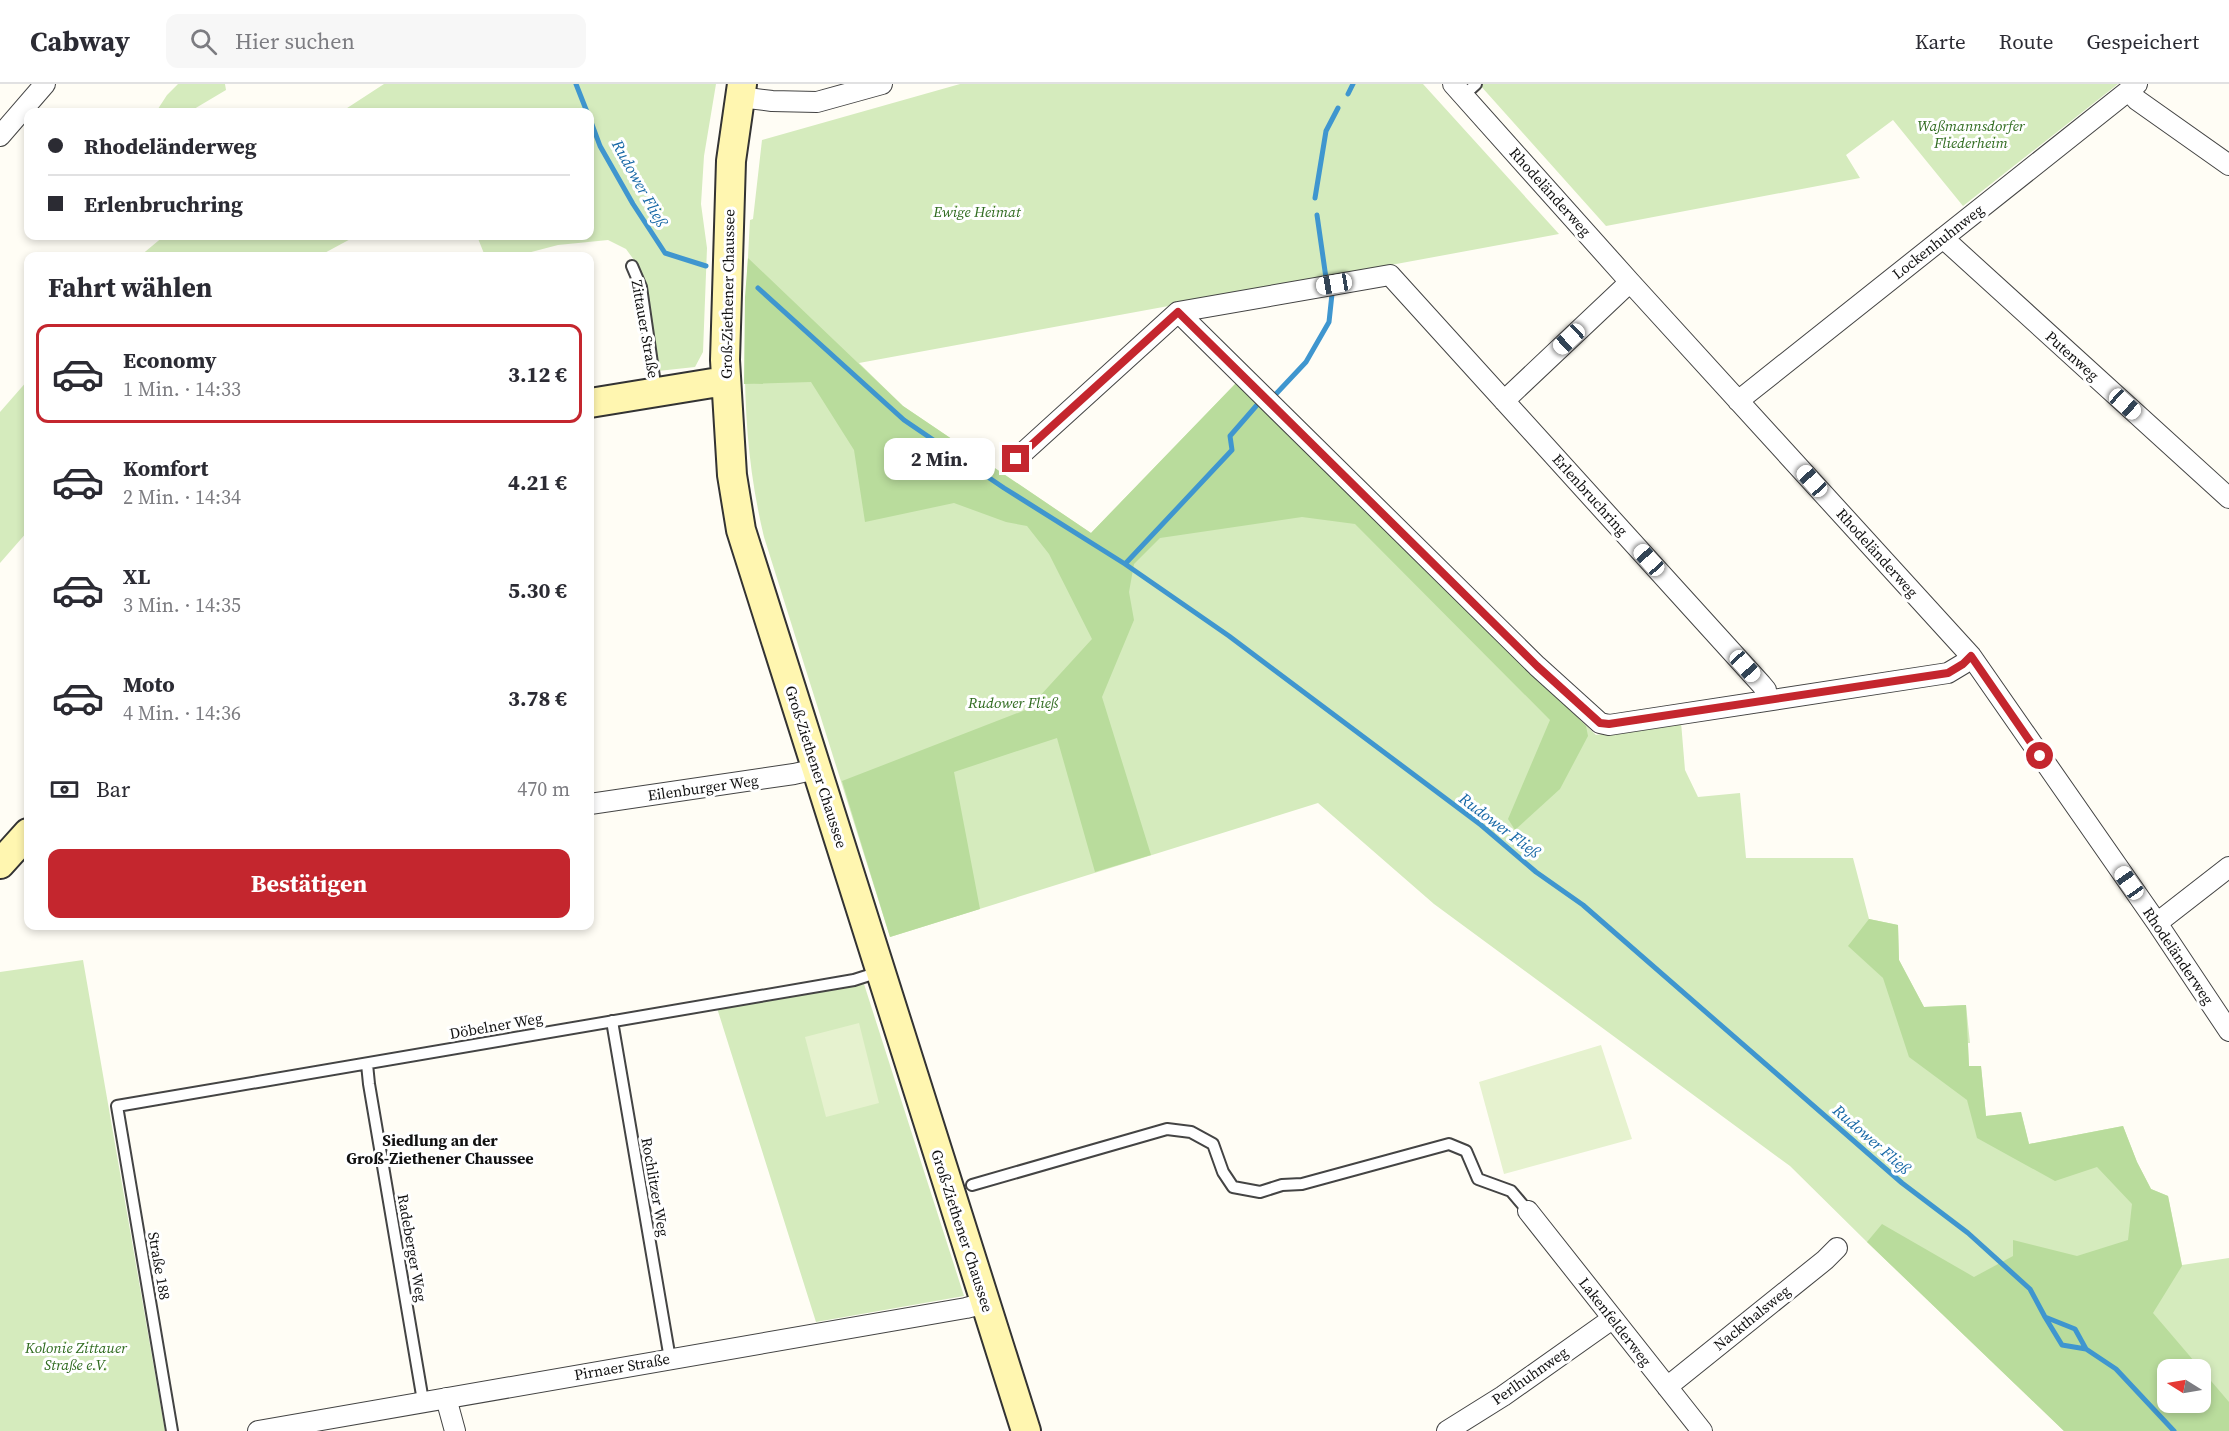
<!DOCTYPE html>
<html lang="de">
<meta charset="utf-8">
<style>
:root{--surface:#fff;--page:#f7f7f7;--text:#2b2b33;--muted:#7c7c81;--line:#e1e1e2;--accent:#c4262e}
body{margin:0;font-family:"Source Serif 4",serif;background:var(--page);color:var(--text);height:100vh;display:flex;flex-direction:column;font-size:22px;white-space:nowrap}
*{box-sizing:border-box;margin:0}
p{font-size:20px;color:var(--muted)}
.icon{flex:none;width:33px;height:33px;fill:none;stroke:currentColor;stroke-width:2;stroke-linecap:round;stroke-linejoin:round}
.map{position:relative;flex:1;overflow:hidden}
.sheet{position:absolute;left:24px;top:168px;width:570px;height:678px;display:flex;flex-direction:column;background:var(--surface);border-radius:12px;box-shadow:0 3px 9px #0003}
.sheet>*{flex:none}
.guide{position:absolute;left:24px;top:24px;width:570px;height:132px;border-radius:12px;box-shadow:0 3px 9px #0003;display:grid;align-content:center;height:132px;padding:0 24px;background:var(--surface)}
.needle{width:39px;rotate:281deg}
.fabs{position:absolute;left:2157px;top:1275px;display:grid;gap:12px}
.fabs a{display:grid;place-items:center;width:54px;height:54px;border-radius:12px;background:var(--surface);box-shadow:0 3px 9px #0003;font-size:30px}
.end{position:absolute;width:27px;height:27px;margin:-14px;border:8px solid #c4262e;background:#fff;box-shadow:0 0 0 3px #fff}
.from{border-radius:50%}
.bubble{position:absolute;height:42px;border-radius:12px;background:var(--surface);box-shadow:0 3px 9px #0003;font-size:20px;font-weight:700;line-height:42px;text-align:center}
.car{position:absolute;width:18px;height:36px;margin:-18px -9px;border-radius:8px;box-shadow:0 0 4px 2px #0007;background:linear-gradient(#fff 24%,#345 0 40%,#fff 0 76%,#345 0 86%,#fff 0)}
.guide b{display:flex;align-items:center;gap:21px;height:57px;font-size:22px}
.guide b+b{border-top:2px solid var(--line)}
.guide i{width:15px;height:15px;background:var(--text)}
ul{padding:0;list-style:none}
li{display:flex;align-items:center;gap:18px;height:99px;margin:0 12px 9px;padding:0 12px;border:3px solid transparent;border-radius:12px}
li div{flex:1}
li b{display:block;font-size:22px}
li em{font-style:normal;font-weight:700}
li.selected{border-color:var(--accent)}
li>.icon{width:54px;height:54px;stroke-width:1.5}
h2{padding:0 24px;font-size:27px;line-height:72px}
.pay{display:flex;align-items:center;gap:15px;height:66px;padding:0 24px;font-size:22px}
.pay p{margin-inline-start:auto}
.action{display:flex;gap:12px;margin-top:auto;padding:12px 24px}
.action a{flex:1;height:69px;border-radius:12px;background:var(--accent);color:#fff;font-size:24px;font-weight:700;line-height:69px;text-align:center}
header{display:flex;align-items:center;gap:36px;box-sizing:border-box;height:84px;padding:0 30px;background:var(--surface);border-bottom:2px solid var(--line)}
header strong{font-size:28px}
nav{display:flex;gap:33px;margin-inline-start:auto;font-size:21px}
.search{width:420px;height:54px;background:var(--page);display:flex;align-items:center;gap:15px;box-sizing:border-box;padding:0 21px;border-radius:12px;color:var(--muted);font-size:22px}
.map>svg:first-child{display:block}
.green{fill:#d5ebbd;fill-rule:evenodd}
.forest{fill:#b9dc9c;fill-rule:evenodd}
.pitch{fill:#e6f2cf}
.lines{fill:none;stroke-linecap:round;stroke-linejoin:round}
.stream{stroke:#3f96cf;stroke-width:5}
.lane-casing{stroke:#444;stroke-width:14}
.street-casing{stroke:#444;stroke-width:22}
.secondary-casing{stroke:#333;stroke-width:32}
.lane{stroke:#fff;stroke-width:10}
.street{stroke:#fff;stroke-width:20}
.secondary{stroke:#fff6b0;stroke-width:28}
.route{stroke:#c4262e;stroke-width:8}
.labels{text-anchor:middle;stroke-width:6;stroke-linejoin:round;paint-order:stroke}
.park-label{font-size:15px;font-style:italic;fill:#2f6b1f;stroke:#fff}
.street-label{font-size:15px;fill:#111;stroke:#fff}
.water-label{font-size:16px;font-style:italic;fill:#1768a6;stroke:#fff}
.neighbourhood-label{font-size:16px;font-weight:bold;fill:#111;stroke:#fff}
</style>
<header>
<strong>Cabway</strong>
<div class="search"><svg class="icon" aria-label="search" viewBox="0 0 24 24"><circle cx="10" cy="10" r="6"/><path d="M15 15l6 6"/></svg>Hier suchen</div>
<nav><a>Karte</a><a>Route</a><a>Gespeichert</a></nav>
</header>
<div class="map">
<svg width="2229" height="1347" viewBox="0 0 2229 1347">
<rect width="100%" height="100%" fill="#fffdf5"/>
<!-- green -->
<path class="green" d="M178,0H225L226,6L189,28H156L167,11Z
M384,0H716L704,72L701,120L707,164L703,268L695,283L658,287L644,202L634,176L626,165L608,156L558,161L516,172H485L477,152H590V28H341Z
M960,0H1423L1559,150L859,279L903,322L1091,449L1237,298L1596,651L1681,638L1685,686L1698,713L1740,709L1746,774H1853L1869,835L1898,841L1899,876L1924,923L1966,921L1970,959H1968L1969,982H1981L1986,1032L2021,1028L2029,1060L2123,1042L2137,1078L2151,1105L2168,1112L2182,1181L2229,1174V1347H2064L1867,1158L1790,1082L1434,820L1318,719L890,853L764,453C738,346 744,245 750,136L753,135L762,56ZM2168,1286H2200V1318H2168Z
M1479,0H2118L1963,122L1893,36L1846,71L1860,94L1606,142Z
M164,152H356L319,172H140Z
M28,296V447L0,479V328Z
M83,876L165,1347H0V888Z
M864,900L964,1212L816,1238L717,924Z"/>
<!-- forest -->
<path class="forest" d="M748,174L903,322L1091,449L1237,298L1586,642L1588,652L1560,705L1515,746L1508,735L1550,636L1355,440L1302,433L1160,454L1134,480L1129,508L1134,536L1102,613L1151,771L1095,788L1057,654L954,688L980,825L890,853L842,697L1028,625L1092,555L1049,470L1027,442L1006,438L954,419L865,438L854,366L811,298L744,300L745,213Z
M1869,835L1898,841L1899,876L1924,923L1966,921L1969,982H1981L1986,1032L2021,1028L2029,1060L2123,1042L2137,1078L2151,1105L2168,1112L2182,1182L2153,1229L2229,1318V1347H2064L1867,1158L1882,1140L1974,1193L2013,1172V1156L2077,1172L2128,1156L2132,1120L2097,1083L2055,1097L1977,1054L1967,1016L1909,973L1883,894L1848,862ZM2168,1286H2200V1318H2168Z"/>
<!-- pitch -->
<path class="pitch" d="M859,939L879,1019L826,1033L805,953Z
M1601,961L1632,1055L1504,1090L1479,998Z"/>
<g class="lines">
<!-- stream -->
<path class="stream" d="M576,0L587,28
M1348,10L1353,0
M590,35L600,62L633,120L665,169L706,182
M1315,114L1326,47L1338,24
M1317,131L1326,194
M758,204L904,336L1004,404L1125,480L1229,552L1481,741L1536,788L1583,821L1902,1099L1968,1149L2030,1205L2045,1233L2075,1245L2086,1265L2116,1285L2174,1347
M1275,311L1306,278L1329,238L1332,210
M1125,480L1232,366L1230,352L1257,321
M2045,1233L2062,1261L2086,1265"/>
<!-- lane casing -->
<g class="lane-casing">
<path id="lane" d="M1464,11L1476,0
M632,182L641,203L656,307
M612,937L670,1275
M367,980L369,1000L423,1317
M972,1101L1167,1045L1191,1048L1213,1060L1223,1088L1233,1103L1260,1108L1282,1101L1302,1100L1449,1060L1466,1067L1478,1095L1511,1107L1528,1127
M172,1347L117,1022L854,896L879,888"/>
</g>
<!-- street casing -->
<g class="street-casing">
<path id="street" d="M1453,0L1630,198L1971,572L2157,839L2229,947
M2129,7L2137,16L2229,81
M740,13L772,17L817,18L882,0
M0,52L45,0
M1943,154L2229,414
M1178,228L1537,582L1600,639L1609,641L1948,589L1963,580L1971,572
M1504,317L1630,198
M1738,317L2137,0
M1016,375L1178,228L1390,191L1761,600L1766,606L1767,615
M590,720L794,690L816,685
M2157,839L2229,783
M1528,1127L1702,1347
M1667,1303L1825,1176L1837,1164
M446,1314L455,1347
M258,1347L966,1224L985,1219
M1447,1347L1503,1312L1612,1235"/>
</g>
<!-- secondary casing -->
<g class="secondary-casing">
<path id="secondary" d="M742,0L731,77L725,276L732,391L741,446L1026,1347
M590,319L725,297
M0,780L28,749"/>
</g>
<!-- lane -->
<use href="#lane" class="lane"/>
<!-- street -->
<use href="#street" class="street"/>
<!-- secondary -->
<use href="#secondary" class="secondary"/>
</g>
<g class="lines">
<!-- route -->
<path class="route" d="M1016,375L1178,228L1537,582L1600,639L1609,640L1948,589L1963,580L1971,572L2040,672"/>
</g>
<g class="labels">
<!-- park labels -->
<g class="park-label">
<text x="1971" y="47">Waßmannsdorfer<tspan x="1971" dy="17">Fliederheim</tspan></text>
<text x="977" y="133">Ewige Heimat</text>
<text x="1013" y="624">Rudower Fließ</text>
<text x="76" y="1269">Kolonie Zittauer<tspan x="76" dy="17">Straße e.V.</tspan></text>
</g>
<!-- street labels -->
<g class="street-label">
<text transform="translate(1550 108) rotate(48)" y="5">Rhodeländerweg</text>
<text transform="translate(1938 158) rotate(-38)" y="5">Lockenhuhnweg</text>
<text transform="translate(728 210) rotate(-89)" y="5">Groß-Ziethener Chaussee</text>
<text transform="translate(645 245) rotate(80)" y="5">Zittauer Straße</text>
<text transform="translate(2072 272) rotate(42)" y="5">Putenweg</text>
<text transform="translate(1590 411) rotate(48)" y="5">Erlenbruchring</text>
<text transform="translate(1877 469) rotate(48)" y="5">Rhodeländerweg</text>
<text transform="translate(816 683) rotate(72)" y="5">Groß-Ziethener Chaussee</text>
<text transform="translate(703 704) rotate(-8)" y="5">Eilenburger Weg</text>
<text transform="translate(2178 872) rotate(56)" y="5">Rhodeländerweg</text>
<text transform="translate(496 942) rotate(-10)" y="5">Döbelner Weg</text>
<text transform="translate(655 1103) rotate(80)" y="5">Rochlitzer Weg</text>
<text transform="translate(962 1147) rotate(72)" y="5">Groß-Ziethener Chaussee</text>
<text transform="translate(412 1164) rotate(80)" y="5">Radeberger Weg</text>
<text transform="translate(159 1182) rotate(80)" y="5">Straße 188</text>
<text transform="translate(1752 1234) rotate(-39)" y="5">Nackthalsweg</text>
<text transform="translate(1615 1238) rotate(52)" y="5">Lakenfelderweg</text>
<text transform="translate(622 1283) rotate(-10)" y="5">Pirnaer Straße</text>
<text transform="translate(1530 1292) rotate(-35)" y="5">Perlhuhnweg</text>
</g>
<!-- water labels -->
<g class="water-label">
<text transform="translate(640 99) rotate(61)" y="6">Rudower Fließ</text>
<text transform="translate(1500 741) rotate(37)" y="6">Rudower Fließ</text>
<text transform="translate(1872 1055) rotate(41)" y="6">Rudower Fließ</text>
</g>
<!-- neighbourhood labels -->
<g class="neighbourhood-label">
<text x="440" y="1062">Siedlung an der<tspan x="440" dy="18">Groß-Ziethener Chaussee</tspan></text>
</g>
</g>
</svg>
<div class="fabs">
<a><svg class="needle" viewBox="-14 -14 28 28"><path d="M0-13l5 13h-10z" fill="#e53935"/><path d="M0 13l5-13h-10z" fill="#7c7c81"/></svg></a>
</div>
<i class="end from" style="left:2040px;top:672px"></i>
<i class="end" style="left:1016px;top:375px"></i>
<div class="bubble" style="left:884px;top:354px;width:111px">2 Min.</div>
<i class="car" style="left:1334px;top:200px;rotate:260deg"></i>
<i class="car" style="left:1569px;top:255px;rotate:227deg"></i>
<i class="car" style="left:2125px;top:320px;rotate:132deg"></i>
<i class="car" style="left:1812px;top:397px;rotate:318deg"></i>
<i class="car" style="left:1649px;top:476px;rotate:318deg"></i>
<i class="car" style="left:1745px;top:582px;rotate:138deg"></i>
<i class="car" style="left:2129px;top:799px;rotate:325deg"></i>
<div class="guide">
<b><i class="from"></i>Rhodeländerweg</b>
<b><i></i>Erlenbruchring</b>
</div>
<section class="sheet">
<h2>Fahrt wählen</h2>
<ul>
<li class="selected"><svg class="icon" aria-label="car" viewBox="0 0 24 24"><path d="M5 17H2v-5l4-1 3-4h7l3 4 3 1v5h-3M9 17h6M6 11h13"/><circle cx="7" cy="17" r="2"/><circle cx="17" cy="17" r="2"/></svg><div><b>Economy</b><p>1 Min. · 14:33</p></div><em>3.12 €</em></li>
<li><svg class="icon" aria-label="car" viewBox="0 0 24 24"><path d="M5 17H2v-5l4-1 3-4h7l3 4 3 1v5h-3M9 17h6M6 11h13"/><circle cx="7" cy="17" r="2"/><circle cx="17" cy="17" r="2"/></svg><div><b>Komfort</b><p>2 Min. · 14:34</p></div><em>4.21 €</em></li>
<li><svg class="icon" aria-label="car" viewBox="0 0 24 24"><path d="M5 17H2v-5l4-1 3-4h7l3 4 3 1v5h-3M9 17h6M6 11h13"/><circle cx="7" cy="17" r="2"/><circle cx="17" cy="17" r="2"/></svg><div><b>XL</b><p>3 Min. · 14:35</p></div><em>5.30 €</em></li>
<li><svg class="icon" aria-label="car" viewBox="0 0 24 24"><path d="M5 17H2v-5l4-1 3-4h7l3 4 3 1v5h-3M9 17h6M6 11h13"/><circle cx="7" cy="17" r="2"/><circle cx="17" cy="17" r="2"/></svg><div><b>Moto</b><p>4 Min. · 14:36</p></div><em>3.78 €</em></li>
</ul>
<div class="pay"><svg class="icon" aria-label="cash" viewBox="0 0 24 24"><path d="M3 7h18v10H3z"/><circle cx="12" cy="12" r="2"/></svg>Bar<p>470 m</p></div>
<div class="action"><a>Bestätigen</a></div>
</section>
</div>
